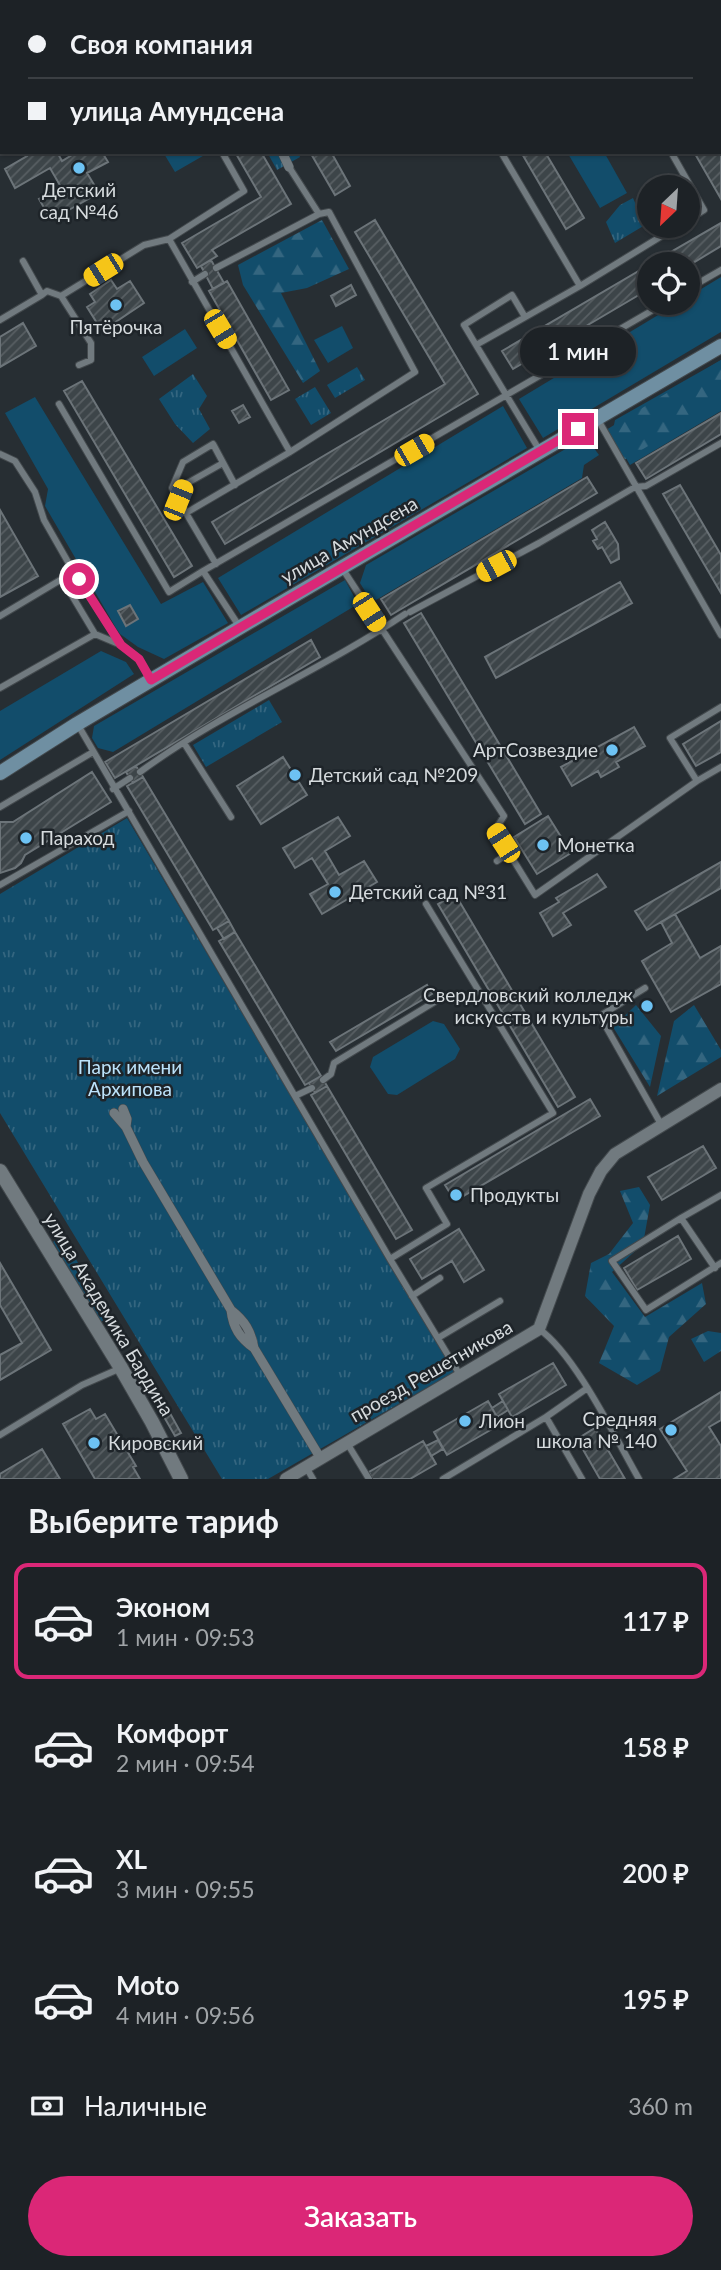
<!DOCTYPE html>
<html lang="ru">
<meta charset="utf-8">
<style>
:root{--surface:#1d2226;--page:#2a2f32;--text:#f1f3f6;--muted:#a0a4a7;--line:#3b3f43;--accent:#db2777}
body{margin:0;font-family:Lato,sans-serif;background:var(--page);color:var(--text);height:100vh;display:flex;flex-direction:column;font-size:26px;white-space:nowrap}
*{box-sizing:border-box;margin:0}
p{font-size:23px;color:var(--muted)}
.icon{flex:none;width:38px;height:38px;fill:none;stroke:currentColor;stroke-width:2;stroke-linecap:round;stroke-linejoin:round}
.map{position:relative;height:1479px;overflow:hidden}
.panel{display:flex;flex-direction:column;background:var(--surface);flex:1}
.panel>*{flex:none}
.banner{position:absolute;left:0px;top:0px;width:721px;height:154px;box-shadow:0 2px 5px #0004,0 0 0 2px var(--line);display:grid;align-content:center;height:154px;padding:0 28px;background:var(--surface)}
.needle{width:46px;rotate:205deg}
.buttons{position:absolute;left:637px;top:175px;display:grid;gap:14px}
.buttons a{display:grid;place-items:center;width:63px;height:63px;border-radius:50%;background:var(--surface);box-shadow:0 2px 5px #0004,0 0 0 2px var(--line);font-size:35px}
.end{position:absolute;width:32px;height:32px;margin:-16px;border:9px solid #db2777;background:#fff;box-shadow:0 0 0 4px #fff}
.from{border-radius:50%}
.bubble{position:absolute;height:49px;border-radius:24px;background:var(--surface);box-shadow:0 2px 5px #0004,0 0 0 2px var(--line);font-size:23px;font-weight:600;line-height:49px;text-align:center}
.car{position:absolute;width:21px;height:42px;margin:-21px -10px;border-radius:9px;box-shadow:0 0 5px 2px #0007;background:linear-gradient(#f5c518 24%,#345 0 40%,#f5c518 0 76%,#345 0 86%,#f5c518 0)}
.banner b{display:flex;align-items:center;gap:24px;height:66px;font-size:26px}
.banner b+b{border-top:2px solid var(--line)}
.banner i{width:18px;height:18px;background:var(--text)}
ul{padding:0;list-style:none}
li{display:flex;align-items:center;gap:21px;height:116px;margin:0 14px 10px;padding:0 14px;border:4px solid transparent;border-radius:14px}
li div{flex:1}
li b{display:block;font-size:26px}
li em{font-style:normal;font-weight:600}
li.selected{border-color:var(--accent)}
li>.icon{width:63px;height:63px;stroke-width:1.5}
h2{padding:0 28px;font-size:32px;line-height:84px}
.pay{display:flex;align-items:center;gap:18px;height:77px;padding:0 28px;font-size:26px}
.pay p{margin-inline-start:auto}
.action{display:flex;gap:14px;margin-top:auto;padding:14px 28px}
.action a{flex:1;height:80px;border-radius:42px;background:var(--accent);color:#fff;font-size:28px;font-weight:600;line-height:80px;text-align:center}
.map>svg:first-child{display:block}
.green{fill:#124d6b}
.forest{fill:url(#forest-firs)}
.park{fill:url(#park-tufts)}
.building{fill:url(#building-hatch);stroke:#6c7479;stroke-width:2}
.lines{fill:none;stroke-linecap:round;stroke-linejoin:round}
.service-casing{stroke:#43494d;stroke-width:8}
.pedestrian-casing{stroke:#43494d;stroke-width:10}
.minor-casing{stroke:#43494d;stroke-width:14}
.tertiary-casing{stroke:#43494d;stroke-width:16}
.secondary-casing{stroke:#43494d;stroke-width:16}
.service{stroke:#717a7f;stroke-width:6}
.pedestrian{stroke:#717a7f;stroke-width:9}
.minor{stroke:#717a7f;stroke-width:12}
.tertiary{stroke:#717a7f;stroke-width:14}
.secondary{stroke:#6f8fa2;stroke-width:14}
.route{stroke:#db2777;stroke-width:9}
.poi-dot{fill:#6dc2f3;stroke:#1e2429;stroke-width:2.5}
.labels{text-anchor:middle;stroke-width:5;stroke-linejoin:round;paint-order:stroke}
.poi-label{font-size:19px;fill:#d6dbde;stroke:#1e2429;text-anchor:start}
.street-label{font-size:19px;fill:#d6dbde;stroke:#1e2429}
.park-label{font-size:19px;fill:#bce3fb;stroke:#1e2429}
</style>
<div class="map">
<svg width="721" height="1479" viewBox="0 0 721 1479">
<defs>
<pattern id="forest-firs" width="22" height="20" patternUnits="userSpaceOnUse" patternTransform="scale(1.75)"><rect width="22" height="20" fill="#124d6b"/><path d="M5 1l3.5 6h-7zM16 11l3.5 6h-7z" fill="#346680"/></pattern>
<pattern id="park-tufts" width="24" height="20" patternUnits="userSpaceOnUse" patternTransform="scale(1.75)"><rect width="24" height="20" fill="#124d6b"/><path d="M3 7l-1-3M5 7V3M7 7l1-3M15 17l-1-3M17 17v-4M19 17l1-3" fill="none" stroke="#346680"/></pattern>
<pattern id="building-hatch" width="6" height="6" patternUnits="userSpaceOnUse" patternTransform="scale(1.75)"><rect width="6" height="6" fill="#3d4549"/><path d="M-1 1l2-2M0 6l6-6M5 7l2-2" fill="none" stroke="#585f63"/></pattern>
</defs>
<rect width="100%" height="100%" fill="#272e33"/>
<!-- green -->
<path class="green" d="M567,152H604L627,193L600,208Z
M721,277V332L543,438L519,399L678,303H688V297Z
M342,326L353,348L328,363L314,340Z
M185,329L197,348L154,376L142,357Z
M721,360V411L630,465L612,434L615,420Z
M35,397L161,604L203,582L228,623L164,659L138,647L120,634L116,628L45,506L48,489L5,413Z
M503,406L527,448L241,615L218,578Z
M586,437L599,455L584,465L582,478L376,600L368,596L360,583L366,565Z
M345,580L358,604L113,752L98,748L92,738L94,726Z
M101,651L126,662L134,674L0,760V711Z
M433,1021L444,1024L460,1049L455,1059L397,1095L388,1094L370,1067L373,1057Z
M62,1236L110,1316L101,1322L53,1242Z"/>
<!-- forest -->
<path class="forest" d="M322,220L349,269L307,288L281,293L320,371L303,383L243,285L238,265Z
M721,360V404L624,460L606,430Z
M636,1005L661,1036L650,1087L613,1027Z
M694,1005L721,1050V1057L657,1096L674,1021Z
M639,1187L650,1205L643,1244L612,1272L645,1317L702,1283L706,1304L669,1337L660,1371L637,1385L599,1363L614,1326L585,1296L591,1263L609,1254L633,1223L620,1191Z
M708,1331L721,1333V1351L704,1362L691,1339Z"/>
<!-- park -->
<path class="park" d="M163,152H208V153L175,172Z
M267,152H298L300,157L277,170Z
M633,198L645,225L615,243L606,222L620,205Z
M357,367L365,380L335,398L327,385Z
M193,374L207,396L199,409L210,429L193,443L175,424L159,399Z
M315,387L331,413L311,425L295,399Z
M269,700L282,722L206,767L193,745Z
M127,818L454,1372L268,1479H222L0,1113V894Z"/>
<!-- building -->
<path class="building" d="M299,0H333L330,2Z
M345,0H379L380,2H346Z
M719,148L721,151V199L694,152H719Z
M25,152H57L62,161L77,152H102L108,162L87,173L99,193L51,220L39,199L61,187L50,168L15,188L5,169L27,156Z
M235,152H261L291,204L212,250L217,256L197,268L182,243L261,197Z
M310,152H331L350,186L335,195Z
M521,152H545L584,218L566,229Z
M375,220L478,394L225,544L212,522L445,384L355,232Z
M721,223V246L688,266V264H650Z
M211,260L224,283L213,289L201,266Z
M649,265V289L513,369L502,351Z
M111,280L117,289L130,281L144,303L102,331L87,307L95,302L90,294Z
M227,281L289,390L271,400L209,291Z
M351,285L356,295L336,306L331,296Z
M23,323L36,346L0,367V337Z
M82,381L192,566L174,577L64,391Z
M243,405L250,417L239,423L232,411Z
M721,413V434L646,479L636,463Z
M587,477L597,493L391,615L381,599Z
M680,485L721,555V593L663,494Z
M0,510L38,576L0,597Z
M605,522L618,544L619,559L611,563L602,547L598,549L593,541L597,539L592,530Z
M620,582L632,603L496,678L485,657Z
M130,605L138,619L126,626L118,611Z
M421,613L541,814L525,824L404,623Z
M311,640L320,657L115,778L105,762Z
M721,721V752L696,766L683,744Z
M634,727L645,746L616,762L619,767L601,777L598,771L572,786L561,767Z
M283,757L307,795L261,824L237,786Z
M136,766L143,777L133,783L126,772Z
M92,772L111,802L25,855L21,863L15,868L0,873V822H13Z
M143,777L229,921L213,930L127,786Z
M548,816L571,853L537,874L514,837Z
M338,817L350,836L325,851L339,875L364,861L377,882L322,914L310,894L328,884L312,858L295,868L283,848Z
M721,862V888L647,930L635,911Z
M597,874L606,887L563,913L571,925L553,936L540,913L559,902L556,898Z
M455,894L575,1097L558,1107L438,904Z
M675,914L700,958L721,946V984L671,1012L642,961L672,943L661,922Z
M229,921L235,932L224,939L217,928Z
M235,932L321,1076L305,1085L219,941Z
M427,985L432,994L336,1051L330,1042Z
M321,1076L327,1086L315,1093L309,1083Z
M327,1086L412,1230L396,1239L311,1095Z
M590,1099L600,1116L455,1201L445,1185Z
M703,1146L716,1168L662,1200L648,1177Z
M459,1229L484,1270L464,1282L452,1261L422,1279L410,1259Z
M678,1236L691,1259L637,1290L624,1268Z
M0,1263L51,1350L0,1380V1355L22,1343L0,1305Z
M553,1363L566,1385L512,1417L499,1394Z
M721,1392V1420L709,1427L721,1446V1479H674L687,1471L660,1429Z
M161,1397L181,1433L175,1436L155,1401Z
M488,1401L501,1424L447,1455L434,1432Z
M503,1401L508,1410L497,1417L492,1408Z
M90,1409L96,1419L105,1414L136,1466L133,1467L140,1479H95L63,1424Z
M595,1428L625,1479H600L577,1439Z
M438,1440L443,1449L431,1456L426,1446Z
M423,1441L436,1464L410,1479H372L369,1472Z
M42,1449L60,1479H0V1474Z"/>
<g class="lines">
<!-- service casing -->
<g class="service-casing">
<path id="service" d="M123,0L124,2
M528,0L529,2
M112,2L114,0
M719,44L721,43
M222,152L244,191L169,239L290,452
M501,152L580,286
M671,152L704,210L688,220
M289,167L319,214
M216,268L319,214L329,212L415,372L290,452L186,513L216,564
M192,282L205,274
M688,289L721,270
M42,295L47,291L61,296L91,343V360L79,365
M61,296L144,245L169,239
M0,320L42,295L23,261
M476,345L464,325L512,295L525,317
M59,404L169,592L203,571
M597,418L721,635
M540,451L476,345L580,286L678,226
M0,454L15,461L35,492L44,520L68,562L121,645
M178,500L184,485L223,463
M186,513L172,488L183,462L213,444L235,485
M342,568L504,816L495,830L509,853
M410,612L539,543L635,487L646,486L721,443
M0,616L62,579L95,634L121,645L139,659L151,680
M239,626L203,571L665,303
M0,688L95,634
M721,707L670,738L697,781L721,767
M78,725L390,1259L460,1375
M184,743L231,817
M140,772C223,711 320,671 405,614
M113,789L130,778
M0,807L93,752
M497,861L509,853L535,895L697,781
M0,885L129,811
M645,988L600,1016L662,1126
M323,1080L331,1074L334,1063L441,998
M295,1096L312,1088
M681,1218L612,1261L646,1310L721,1263
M390,1259L447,1224L426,1188L553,1113L426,904
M715,1268L681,1218L721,1195
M412,1296L440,1278
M539,1329C575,1354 616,1439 639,1479
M438,1338L500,1301
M546,1417L586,1389
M0,1435L82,1385L121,1368
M347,1443L369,1479
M306,1467L313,1479
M443,1479L546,1417L582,1479"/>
</g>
<!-- pedestrian casing -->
<g class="pedestrian-casing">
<path id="pedestrian" d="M222,0L223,2
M282,152L289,167
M114,1113L126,1127L127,1119L123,1109
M126,1127L143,1162L231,1310
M254,1348C240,1338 233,1328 231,1310C245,1321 251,1331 254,1348L321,1459"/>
</g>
<!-- minor casing -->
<g class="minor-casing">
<path id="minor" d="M42,2L45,0
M0,26L2,25
M286,1479L539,1329L589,1194L601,1171L615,1154L721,1089"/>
</g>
<!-- tertiary casing -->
<g class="tertiary-casing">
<path id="tertiary" d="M0,1171L121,1368L152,1422L181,1479"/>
</g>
<!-- secondary casing -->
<g class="secondary-casing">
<path id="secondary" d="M0,773L77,724L288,599L721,346"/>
</g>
<!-- service -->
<use href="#service" class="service"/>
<!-- pedestrian -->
<use href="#pedestrian" class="pedestrian"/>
<!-- minor -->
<use href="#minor" class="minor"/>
<!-- tertiary -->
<use href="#tertiary" class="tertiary"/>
<!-- secondary -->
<use href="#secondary" class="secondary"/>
</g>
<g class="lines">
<!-- route -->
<path class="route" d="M79,579L121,645L139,659L151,680L578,429"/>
</g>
<!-- markers -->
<g class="poi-dot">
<circle cx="79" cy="168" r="7"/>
<circle cx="116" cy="305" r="7"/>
<circle cx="612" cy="750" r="7"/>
<circle cx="295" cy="775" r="7"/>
<circle cx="26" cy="838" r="7"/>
<circle cx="543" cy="845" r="7"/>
<circle cx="335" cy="892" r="7"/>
<circle cx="647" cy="1006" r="7"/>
<circle cx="456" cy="1195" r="7"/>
<circle cx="465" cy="1421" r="7"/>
<circle cx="671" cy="1430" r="7"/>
<circle cx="94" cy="1443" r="7"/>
</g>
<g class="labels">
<!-- poi labels -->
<g class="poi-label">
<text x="79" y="197" text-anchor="middle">Детский<tspan x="79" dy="22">сад №46</tspan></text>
<text x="116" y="334" text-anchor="middle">Пятёрочка</text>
<text x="598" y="757" text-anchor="end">АртСозвездие</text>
<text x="309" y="782">Детский сад №209</text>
<text x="40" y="845">Параход</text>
<text x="557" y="852">Монетка</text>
<text x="349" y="899">Детский сад №31</text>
<text x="633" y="1002" text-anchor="end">Свердловский колледж<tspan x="633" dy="22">искусств и культуры</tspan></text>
<text x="470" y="1202">Продукты</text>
<text x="657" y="1426" text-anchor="end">Средняя<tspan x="657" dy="22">школа № 140</tspan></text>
<text x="479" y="1428">Лион</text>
<text x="108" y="1450">Кировский</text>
</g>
<!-- street labels -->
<g class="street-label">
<text transform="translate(349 540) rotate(-30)" y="7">улица Амундсена</text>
<text transform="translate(109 1314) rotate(59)" y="7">улица Академика Бардина</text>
<text transform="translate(431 1371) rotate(-30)" y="7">проезд Решетникова</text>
</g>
<!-- park labels -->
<g class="park-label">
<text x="130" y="1074">Парк имени<tspan x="130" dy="22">Архипова</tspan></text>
</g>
</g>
</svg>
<div class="buttons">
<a><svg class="needle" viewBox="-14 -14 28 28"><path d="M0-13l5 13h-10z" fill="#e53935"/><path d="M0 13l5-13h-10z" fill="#a0a4a7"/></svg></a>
<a><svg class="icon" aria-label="locate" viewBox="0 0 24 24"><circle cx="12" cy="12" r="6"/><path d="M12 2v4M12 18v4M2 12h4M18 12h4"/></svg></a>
</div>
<i class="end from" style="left:79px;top:579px"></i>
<i class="end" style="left:578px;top:429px"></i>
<div class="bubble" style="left:520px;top:327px;width:116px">1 мин</div>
<i class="car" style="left:103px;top:270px;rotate:238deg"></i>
<i class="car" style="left:220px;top:329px;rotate:149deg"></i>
<i class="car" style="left:414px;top:450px;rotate:60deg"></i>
<i class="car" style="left:178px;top:500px;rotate:22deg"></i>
<i class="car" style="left:496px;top:566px;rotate:242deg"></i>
<i class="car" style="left:369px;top:612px;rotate:147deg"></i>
<i class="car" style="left:503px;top:843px;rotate:327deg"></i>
<div class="banner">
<b><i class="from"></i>Своя компания</b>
<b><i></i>улица Амундсена</b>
</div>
</div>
<section class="panel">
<h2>Выберите тариф</h2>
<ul>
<li class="selected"><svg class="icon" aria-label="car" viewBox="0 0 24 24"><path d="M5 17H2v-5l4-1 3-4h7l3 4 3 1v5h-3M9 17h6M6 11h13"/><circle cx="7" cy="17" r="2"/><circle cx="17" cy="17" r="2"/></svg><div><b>Эконом</b><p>1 мин · 09:53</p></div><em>117 ₽</em></li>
<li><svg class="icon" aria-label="car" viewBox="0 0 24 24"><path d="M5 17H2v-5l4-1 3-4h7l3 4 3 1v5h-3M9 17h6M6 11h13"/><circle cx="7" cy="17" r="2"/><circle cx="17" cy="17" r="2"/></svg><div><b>Комфорт</b><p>2 мин · 09:54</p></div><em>158 ₽</em></li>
<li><svg class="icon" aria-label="car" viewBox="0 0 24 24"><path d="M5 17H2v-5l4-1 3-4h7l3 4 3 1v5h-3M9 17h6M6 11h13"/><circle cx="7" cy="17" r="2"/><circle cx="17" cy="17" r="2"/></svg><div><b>XL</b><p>3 мин · 09:55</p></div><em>200 ₽</em></li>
<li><svg class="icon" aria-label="car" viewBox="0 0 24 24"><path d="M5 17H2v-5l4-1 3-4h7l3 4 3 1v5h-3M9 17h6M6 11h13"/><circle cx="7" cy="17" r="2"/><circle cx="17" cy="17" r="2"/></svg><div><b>Moto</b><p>4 мин · 09:56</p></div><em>195 ₽</em></li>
</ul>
<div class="pay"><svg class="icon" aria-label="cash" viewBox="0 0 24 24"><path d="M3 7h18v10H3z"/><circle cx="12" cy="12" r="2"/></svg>Наличные<p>360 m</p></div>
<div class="action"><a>Заказать</a></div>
</section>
